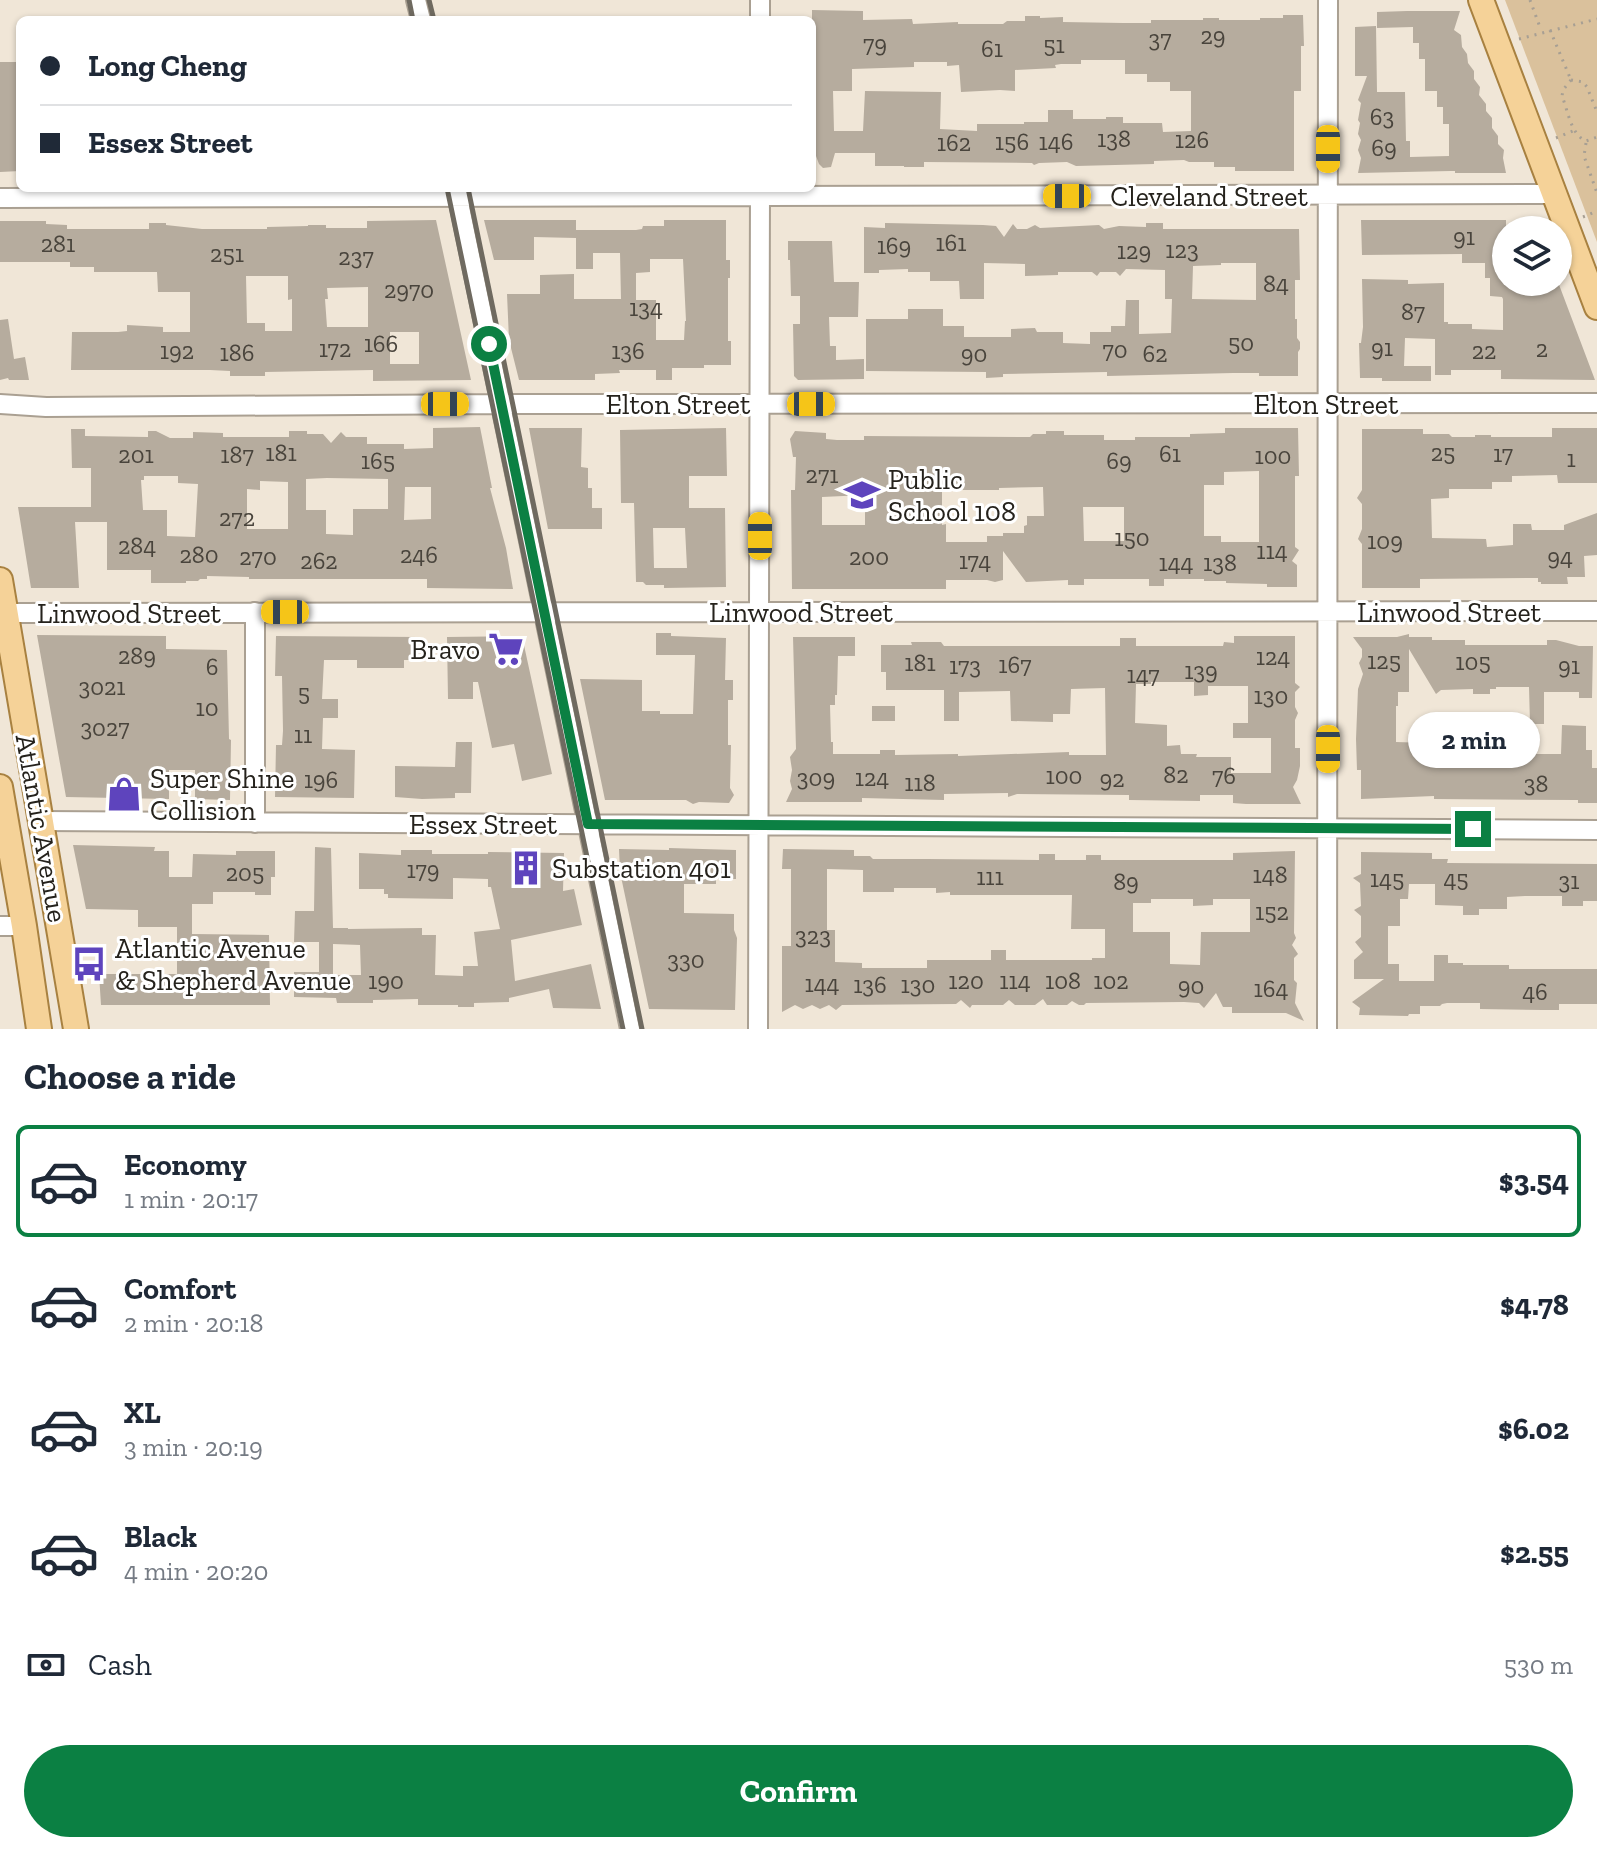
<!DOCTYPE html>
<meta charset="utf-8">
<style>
:root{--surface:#fff;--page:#f2f2f3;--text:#1f2937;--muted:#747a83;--line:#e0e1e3;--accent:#0b8043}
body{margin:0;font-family:"Zilla Slab",serif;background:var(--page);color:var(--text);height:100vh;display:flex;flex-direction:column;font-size:30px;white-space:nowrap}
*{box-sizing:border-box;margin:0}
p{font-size:26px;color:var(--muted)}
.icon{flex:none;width:44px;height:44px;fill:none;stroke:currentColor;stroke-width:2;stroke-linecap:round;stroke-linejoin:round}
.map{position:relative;height:1029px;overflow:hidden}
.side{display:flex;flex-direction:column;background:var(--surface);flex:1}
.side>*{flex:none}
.guide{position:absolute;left:16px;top:16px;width:800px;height:176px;border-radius:12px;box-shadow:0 2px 6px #0004;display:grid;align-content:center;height:176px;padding:0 24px;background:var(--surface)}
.tools{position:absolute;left:1492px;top:216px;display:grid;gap:16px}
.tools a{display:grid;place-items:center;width:80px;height:80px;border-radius:50%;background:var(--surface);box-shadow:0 2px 6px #0004;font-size:40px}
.end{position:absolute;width:36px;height:36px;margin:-18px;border:10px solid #0b8043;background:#fff;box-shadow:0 0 0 4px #fff}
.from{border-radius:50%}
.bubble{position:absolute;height:56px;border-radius:28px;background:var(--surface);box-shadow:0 2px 6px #0004;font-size:26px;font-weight:700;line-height:56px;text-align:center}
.car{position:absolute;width:24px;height:48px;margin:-24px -12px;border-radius:10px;box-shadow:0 0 6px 2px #0007;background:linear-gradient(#f5c518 24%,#345 0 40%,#f5c518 0 76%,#345 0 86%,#f5c518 0)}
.guide b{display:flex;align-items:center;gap:28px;height:76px;font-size:30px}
.guide b+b{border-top:2px solid var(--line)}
.guide i{width:20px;height:20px;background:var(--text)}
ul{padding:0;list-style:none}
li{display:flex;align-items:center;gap:24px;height:112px;margin:0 16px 12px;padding:0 8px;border:4px solid transparent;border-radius:12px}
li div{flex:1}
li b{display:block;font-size:30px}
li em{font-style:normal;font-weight:700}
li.on{border-color:var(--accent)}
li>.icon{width:72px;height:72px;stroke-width:1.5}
h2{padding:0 24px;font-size:36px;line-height:96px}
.pay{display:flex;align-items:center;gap:20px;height:88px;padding:0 24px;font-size:30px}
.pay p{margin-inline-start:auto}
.action{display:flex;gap:16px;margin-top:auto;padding:16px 24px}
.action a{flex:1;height:92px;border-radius:48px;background:var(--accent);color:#fff;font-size:32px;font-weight:700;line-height:92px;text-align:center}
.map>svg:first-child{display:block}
.green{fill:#dac19c}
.building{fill:#b6ac9e;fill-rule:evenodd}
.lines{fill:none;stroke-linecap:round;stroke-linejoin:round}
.minor-casing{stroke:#aaa092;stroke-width:22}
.major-casing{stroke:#a88140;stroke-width:28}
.path{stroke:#a79f93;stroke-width:3;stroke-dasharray:2 6;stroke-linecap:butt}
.minor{stroke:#fff;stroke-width:18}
.major{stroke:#f5d298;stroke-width:24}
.rail{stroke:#6f6a60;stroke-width:5}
.route{stroke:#0b8043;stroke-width:10}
.labels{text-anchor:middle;stroke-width:6;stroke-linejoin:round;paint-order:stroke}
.number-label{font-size:24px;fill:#49443c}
.street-label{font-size:28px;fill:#25221c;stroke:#fff}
.poi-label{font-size:28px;fill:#25221c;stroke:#fff;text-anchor:start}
</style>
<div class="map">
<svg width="1597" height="1029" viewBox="0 0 1597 1029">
<rect width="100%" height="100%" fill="#f0e6d7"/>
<!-- green -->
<path class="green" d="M1505,0H1597V242Z"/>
<!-- building -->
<path class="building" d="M812,10L863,11V20L912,19L913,24L958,22V24H1003L1007,21H1025V16H1040V18L1063,17V22L1123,23H1151V20H1203V18H1219V20H1260V18H1283V15H1303L1304,46H1301V91H1294V171H1235V167H1214V162H1189L1184,160L1154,161V164L1076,166L1067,162L1039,163L1034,165L1032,163L924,162V167H904V166H875V153H835L831,167L823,168L819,164L816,156H812ZM1081,60H1125V74H1147V82H1170V91H1191V131L1163,132L1162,123H1123V117H1106V119H1073V110H1048V122H1024V124H977V131L940,129L941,92L865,91L863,131H834L833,91H852V69L914,67V62H947V66L959,65L961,92L1000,90L1015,91V70L1056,68L1055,65L1061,64H1081Z
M1407,11H1460L1454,30L1461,35L1462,47L1467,54L1468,63L1474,71V79L1480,87L1479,95L1486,104V111L1492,118V128L1498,136V144L1504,150L1503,158L1506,173H1455V171H1451L1358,173L1361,158L1358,150L1361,140L1358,134L1360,123L1358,120L1361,103L1358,100L1367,76H1355V27L1376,26L1377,92H1405L1406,141H1410V157L1449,156V124H1443V107H1437V91H1425V59H1419V43H1413V27L1377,28V12Z
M0,62H18L20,74V171L0,172Z
M436,220L471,380L373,381V370L265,372V376H230V371L210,370H71L72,332H118L127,331V325L163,327V332H190V292H158L157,272H94V267H70V262H0V221H46V224L67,225V229H149V223H166V225L202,229H267V227L308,226V225H326V228H367V221ZM246,276H288V300L292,299V331H265V323H247ZM368,287V327H327L325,299H328L327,288ZM390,332H419V364H390Z
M484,220H576V238L534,237V260H494Z
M664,220H726V260H730V278H728V341H731V365H704V368H672V380H656V370H619L620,373L595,374V380H519L509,340L507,294H540V275L574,274V299H621L620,253H593V269H576V230H636L642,229L643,226H664ZM650,259H683L686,321H685L684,340H656V300H636V273L650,272Z
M1361,220H1506V282H1558L1595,380L1501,379V370H1451V375H1435V339L1405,338L1404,366H1431V381H1382V378H1360L1359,343H1361L1363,327L1362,279L1408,280V284L1444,283V322H1448V324H1472V329L1503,330V299L1502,297L1490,296V278H1485V263H1462V254L1362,255Z
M885,223L983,225L996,226L1004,237L1013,224L1017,229H1027L1035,225L1040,228L1099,225L1104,229L1119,226L1146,227V223H1163V229H1299L1300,280H1295V319H1297V338L1300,342V349L1298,352V376H1259V373H1233L1107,376V372L1003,374V377L986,378V372L866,371V319H908V309H943V326H964V337H1011V329L1035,328L1037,332H1063V343L1090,344V332H1111V326H1125L1126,300H1139V334L1171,333L1172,299H1165V270L1126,269L1120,276L1116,272H1100L1097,276L1092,272H1058V275L1025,276V264L984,263V299H960L959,281H930V272H908V269L879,270V273H864V227L885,228ZM1221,263H1256V300L1192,299L1193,266L1221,265Z
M788,241H832L834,282H859L858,317H829L830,346H836V360L864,359V379L798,380L794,376L793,324H800V296H791L790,260H788Z
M8,319L14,359L25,357L29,380H9L8,378L0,380V320Z
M480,427L492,488H490L506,548L513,589L427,588V579H249V577L207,576V579H200L198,581H186V583H151V570H107V522H75L79,588H31L18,507H91V468H72L71,429H85V436L148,437V431H156L170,438H193V432L223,433V437H289V431H307V434H323L331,443L341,432L346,437H367V444H404V449L433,448V428ZM144,476H178V483L198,484L195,537L167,536V510H143L141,480H144ZM327,478L388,479V509H353V535L326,534V510H306V479ZM260,481L288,482V529H247V489L260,490ZM405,487H431V519L404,520Z
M529,428H582L581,467L588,468V488H592V508H602V529H548Z
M726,428L727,476H689V508H725L726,587L664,588V585H646L643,582H636L634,503H621L620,430ZM653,528H685L687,568H654Z
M1225,428H1298L1299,476H1295V547L1299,550L1292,561L1297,565V587H1267V584L1226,583V581H1204V579H1164V586H1149V579H1084V585H1068V580L1026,582L1003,551V580L995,582L987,580H946V589H792L791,490H795L796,457H793L790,439L795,431L826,433V439L837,440H864V436L1030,437L1033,434H1046V431H1064V435H1104V440H1135V437H1190V434L1225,433ZM1259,471V542H1221V536H1204V485H1224V472ZM1043,487L1044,516H1027V525L1024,526V533H1003V536H987V542H946V524L942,525V490H999V488ZM865,495V525H822V497ZM1083,507H1124V541H1084Z
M1552,428H1597V483H1558L1557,475L1512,476V482H1492V489H1449V498L1431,499L1432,538L1486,539L1487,547L1513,545V524H1531L1532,530H1564V525L1597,513V555L1584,556L1585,577H1567L1568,584H1541V582H1538V578L1420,579V588H1362V544L1358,539L1362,529V504L1357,498L1362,490V429H1423V434H1449L1452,437H1475V435H1491V437H1552Z
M656,633H671V636L726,638L725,680H733V700H728V745H731L730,788L734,795L729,803L699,802L693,804L686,800H605L580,679L642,680V711H660V714H693L695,655H656Z
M1409,634V637H1432V640H1465V645H1547V640H1556L1579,646H1593L1592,698H1579V692H1544V724H1530L1529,687H1496V689H1490V694H1473V689L1441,690L1436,694L1409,649V692H1398V706H1396V742L1428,743L1427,757H1528V754H1561L1562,725L1586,726V750H1592V768H1597V803H1578V800L1434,799V796L1361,799V770H1357L1356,739L1358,689L1363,674L1359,663L1362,657V649L1353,637H1397Z
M37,635L166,636V649L227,650L229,739L231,740L230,800L195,799V770H169V799L66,797Z
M276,636L419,637V660H404V668H357V660H324L322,699H338V718H323L322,749L355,750L354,798L275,797L276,745H282L283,731L282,676H275Z
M522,636L552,774L522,781L514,744L492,748L478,682H473V699H448L447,637Z
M1234,636H1295V683L1300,687L1295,692V707L1298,713L1295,720V748H1300V766L1297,780L1293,787L1301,804H1246L1233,803V795H1200V801L1129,800V795L1017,794L1008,797V793L944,794V800L862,798V802H786L792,789L790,781L792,770L790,757L796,749L793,637H855V656H838L837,695H835V705H830L831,742H833V754H880V750H895V755L958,754V756L1069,752V755H1106L1105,688L1071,689L1070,714H1053V722L1011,721L1010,691L959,692V721H944V690H886V672H881V645H912L911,642H941L944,646H1120V638H1136V646H1223L1224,642L1234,643ZM1151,682H1194V696L1208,695V686H1248V723H1233V738H1271V773H1231V757H1196L1197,754H1181L1180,745L1167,746V725L1135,723L1136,684H1151Z
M872,706H895V721H872Z
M456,742H472L471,793H455V798L422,799L395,797V766L455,767Z
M73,845L155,847L154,851H169V877H192L193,854L236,855V851H275V877H271V895H255V892H213V904H192V934L269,935L270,1005H101L99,974H177V927H138V910L86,909Z
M315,847L331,848L333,928H348V929L422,928V935H436L435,975L463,976V966H478L474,932L500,929L491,887H488V879L453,878V899L388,898V894H384V889H359V853L401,855V850H432V854H488V852L564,853L563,891L574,889L582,925L511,940L515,981L591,964L601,1009L553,1008L549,989L509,998V1002L474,1003V1007H458V1005H418V999L373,1000V1003H337L336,998L294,997V972H319V942H294L295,911H314ZM333,944L360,945L361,975H333Z
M669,848L736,850V879H716V884H684V913L734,914V930L737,938L735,1010L649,1009L620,872L619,849L669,850Z
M783,849L854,850V856H870L873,859H927L1039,860V854H1055V860H1086V855H1101V860H1233V853L1295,851L1294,933L1296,938L1292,945L1298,954L1294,958V980L1297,983L1295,1003L1304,1021L1286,1013H1232V1007H1223L1216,993L1204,1008L1199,1003L1184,1002L1086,1003L1084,1005H1079L1072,1001L1067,1005H1047L1043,999L1035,1005H1015L1009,1000L1003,1005H972L970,1008L961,1000L956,1004L842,1005L836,1010L829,1005L820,1009L812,1005L803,1009L795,1005L782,1012V946H791V869H782ZM827,869L863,870V892H894V888H936V893L950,892V895H1072L1071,929H1105V958H1092V960H1006V950H991V960H927V968H862V963L835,962V930H827ZM1151,899H1193V906L1213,905V899H1250V932H1201L1200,965L1170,964V932H1133V903H1151Z
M1361,852L1432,853V859H1448L1447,863L1597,864V901H1583V906H1562V896H1525L1507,897V909H1479V915H1463V906L1435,905V884H1409L1408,899H1400V926H1388V964H1399V981H1434V955H1448V963H1463V965H1509V969H1597V1004H1559V1010H1543L1480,1009V1003H1447L1442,1004L1440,1006H1420V1014H1409L1408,1016L1359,1015L1360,1008L1352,1002L1384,979H1354V960L1363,952L1355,942L1361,937V916L1354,910L1361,906L1360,883L1353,878L1361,874Z"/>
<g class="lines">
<!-- minor casing -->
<g class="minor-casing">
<path id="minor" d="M416,0L421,20
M760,20V0
M456,188L630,1029
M0,198L1554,194
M0,404L46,407L501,404L1597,403
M6,613L1597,611
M41,821L1597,830
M255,823V612
M0,926H24
M758,1029L760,188
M1327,1029L1328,0"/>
</g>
<!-- major casing -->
<g class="major-casing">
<path id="major" d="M1481,0L1597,307
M0,580L76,1029
M0,787L24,926L39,1029"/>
</g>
<!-- path -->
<path class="path" d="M1530,0L1541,30
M1550,30L1571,80
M1519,39L1597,19
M1571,80L1563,90L1562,96C1568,111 1571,135 1586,141L1597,137
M1571,80L1583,82L1587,87L1597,112
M1556,138L1575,130
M1586,143L1584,156L1597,193
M1583,217L1597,211"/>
<!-- minor -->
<use href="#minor" class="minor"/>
<!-- major -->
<use href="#major" class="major"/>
<!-- rail -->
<path class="rail" d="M409,0L413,20
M429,0L434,20
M447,188L623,1029
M468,188L642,1029"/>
</g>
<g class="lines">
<!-- route -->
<path class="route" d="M489,344L588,824L1473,829"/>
</g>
<!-- icons -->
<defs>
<g id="school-bare" transform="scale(2.76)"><path d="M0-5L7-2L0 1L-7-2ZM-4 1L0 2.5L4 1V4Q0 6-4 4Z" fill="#5e44bd" stroke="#fff" stroke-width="2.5" paint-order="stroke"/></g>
<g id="supermarket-bare" transform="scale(2.76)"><path d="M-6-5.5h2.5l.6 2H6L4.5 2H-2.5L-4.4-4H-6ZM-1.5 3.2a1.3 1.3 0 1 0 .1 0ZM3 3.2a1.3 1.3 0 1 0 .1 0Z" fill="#5e44bd" stroke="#fff" stroke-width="2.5" paint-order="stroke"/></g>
<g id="shop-bare" transform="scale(2.76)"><path d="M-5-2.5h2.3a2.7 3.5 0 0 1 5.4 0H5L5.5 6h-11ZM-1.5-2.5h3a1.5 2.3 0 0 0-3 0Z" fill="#5e44bd" stroke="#fff" stroke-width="2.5" paint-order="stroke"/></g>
<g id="building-bare" transform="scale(2.76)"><path d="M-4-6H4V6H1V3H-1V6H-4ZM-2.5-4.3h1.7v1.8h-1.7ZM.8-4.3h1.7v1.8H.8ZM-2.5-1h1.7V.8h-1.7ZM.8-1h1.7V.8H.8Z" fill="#5e44bd" stroke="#fff" stroke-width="2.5" paint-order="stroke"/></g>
<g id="bus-bare" transform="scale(2.76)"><path d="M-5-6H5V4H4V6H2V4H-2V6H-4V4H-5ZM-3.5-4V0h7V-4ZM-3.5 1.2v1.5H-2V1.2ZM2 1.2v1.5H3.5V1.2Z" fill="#5e44bd" stroke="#fff" stroke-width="2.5" paint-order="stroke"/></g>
</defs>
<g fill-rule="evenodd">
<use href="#school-bare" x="862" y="495"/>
<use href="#supermarket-bare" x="506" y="649"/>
<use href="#shop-bare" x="124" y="794"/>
<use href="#building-bare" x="526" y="868"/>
<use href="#bus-bare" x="89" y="964"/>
</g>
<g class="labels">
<!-- number labels -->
<g class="number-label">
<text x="1213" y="44">29</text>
<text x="1160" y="47">37</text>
<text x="875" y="52">79</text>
<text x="1054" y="53">51</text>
<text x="992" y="57">61</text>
<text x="1382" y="125">63</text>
<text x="1114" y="147">138</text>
<text x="1192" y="148">126</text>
<text x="1012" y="150">156</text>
<text x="1056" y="150">146</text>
<text x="954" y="151">162</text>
<text x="1384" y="156">69</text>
<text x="1464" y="245">91</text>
<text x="951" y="251">161</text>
<text x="58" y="252">281</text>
<text x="894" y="254">169</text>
<text x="1182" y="258">123</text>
<text x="1134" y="259">129</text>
<text x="227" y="262">251</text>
<text x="356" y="265">237</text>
<text x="1276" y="292">84</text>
<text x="409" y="298">2970</text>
<text x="646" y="316">134</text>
<text x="1413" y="320">87</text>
<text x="1241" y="351">50</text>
<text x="381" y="352">166</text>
<text x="1382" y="356">91</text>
<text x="335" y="357">172</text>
<text x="1542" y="357">2</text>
<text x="1115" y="358">70</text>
<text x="177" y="359">192</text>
<text x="628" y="359">136</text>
<text x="1484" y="359">22</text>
<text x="237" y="361">186</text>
<text x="974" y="362">90</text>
<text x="1155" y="362">62</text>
<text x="281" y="461">181</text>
<text x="1443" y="461">25</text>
<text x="1170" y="462">61</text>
<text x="1503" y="462">17</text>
<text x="136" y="463">201</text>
<text x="237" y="463">187</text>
<text x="1273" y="464">100</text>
<text x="1571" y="467">1</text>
<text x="378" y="469">165</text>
<text x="1119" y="469">69</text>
<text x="822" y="483">271</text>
<text x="237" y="526">272</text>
<text x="1132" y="546">150</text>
<text x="1385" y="549">109</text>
<text x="137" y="554">284</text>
<text x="1272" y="559">114</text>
<text x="199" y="563">280</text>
<text x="419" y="563">246</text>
<text x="258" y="565">270</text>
<text x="869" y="565">200</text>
<text x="1560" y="565">94</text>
<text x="319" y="569">262</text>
<text x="975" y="569">174</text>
<text x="1176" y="571">144</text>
<text x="1220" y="571">138</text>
<text x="137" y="664">289</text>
<text x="1273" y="665">124</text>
<text x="1384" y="669">125</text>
<text x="1473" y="670">105</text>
<text x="920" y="671">181</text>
<text x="1015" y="673">167</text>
<text x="965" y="674">173</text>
<text x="1569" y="674">91</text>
<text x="212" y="675">6</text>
<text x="1201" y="679">139</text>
<text x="1143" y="683">147</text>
<text x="102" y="695">3021</text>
<text x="304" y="701">5</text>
<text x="1271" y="704">130</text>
<text x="207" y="716">10</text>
<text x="105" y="736">3027</text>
<text x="303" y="743">11</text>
<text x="1176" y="783">82</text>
<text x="1064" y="784">100</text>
<text x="1224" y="784">76</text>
<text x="816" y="786">309</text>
<text x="872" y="786">124</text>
<text x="1112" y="787">92</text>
<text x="321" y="788">196</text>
<text x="920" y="791">118</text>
<text x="1536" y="792">38</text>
<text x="423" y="878">179</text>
<text x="245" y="881">205</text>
<text x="1270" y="883">148</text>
<text x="990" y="885">111</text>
<text x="1387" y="887">145</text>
<text x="1456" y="887">45</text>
<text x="1569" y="889">31</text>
<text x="1126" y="890">89</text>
<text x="1272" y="920">152</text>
<text x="813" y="944">323</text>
<text x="686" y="968">330</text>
<text x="386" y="989">190</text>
<text x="966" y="989">120</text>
<text x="1015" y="989">114</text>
<text x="1063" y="989">108</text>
<text x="1111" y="989">102</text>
<text x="822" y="992">144</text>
<text x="870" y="993">136</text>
<text x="918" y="993">130</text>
<text x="1191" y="994">90</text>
<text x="1271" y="997">164</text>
<text x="1535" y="1000">46</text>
</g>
<!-- street labels -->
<g class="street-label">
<text x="1209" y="206">Cleveland Street</text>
<text x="678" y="414">Elton Street</text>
<text x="1326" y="414">Elton Street</text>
<text x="801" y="622">Linwood Street</text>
<text x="1449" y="622">Linwood Street</text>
<text x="129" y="623">Linwood Street</text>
<text x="483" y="834">Essex Street</text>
<text transform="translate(42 828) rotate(80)" y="10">Atlantic Avenue</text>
</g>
<!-- poi labels -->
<g class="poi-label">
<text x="888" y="489">Public<tspan x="888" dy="32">School 108</tspan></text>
<text x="480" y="659" text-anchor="end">Bravo</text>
<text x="150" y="788">Super Shine<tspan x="150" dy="32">Collision</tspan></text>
<text x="552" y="878">Substation 401</text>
<text x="115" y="958">Atlantic Avenue<tspan x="115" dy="32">&amp; Shepherd Avenue</tspan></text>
</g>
</g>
</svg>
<div class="tools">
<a><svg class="icon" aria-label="layers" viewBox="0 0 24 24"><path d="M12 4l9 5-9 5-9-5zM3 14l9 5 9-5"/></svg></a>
</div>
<i class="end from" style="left:489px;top:344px"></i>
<i class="end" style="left:1473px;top:829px"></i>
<div class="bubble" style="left:1408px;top:712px;width:132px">2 min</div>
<i class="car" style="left:1328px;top:149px;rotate:180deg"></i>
<i class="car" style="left:1067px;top:196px;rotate:270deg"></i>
<i class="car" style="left:445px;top:404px;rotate:90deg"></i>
<i class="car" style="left:811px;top:404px;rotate:90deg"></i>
<i class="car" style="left:760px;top:536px;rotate:0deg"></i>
<i class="car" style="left:285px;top:612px;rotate:270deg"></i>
<i class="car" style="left:1328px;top:749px;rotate:180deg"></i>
<div class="guide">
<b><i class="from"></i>Long Cheng</b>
<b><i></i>Essex Street</b>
</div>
</div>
<section class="side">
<h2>Choose a ride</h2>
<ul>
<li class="on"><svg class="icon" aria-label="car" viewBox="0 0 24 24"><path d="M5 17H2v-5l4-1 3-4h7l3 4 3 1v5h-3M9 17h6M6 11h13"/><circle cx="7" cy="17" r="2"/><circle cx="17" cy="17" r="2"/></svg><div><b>Economy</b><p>1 min · 20:17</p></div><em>$3.54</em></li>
<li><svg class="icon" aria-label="car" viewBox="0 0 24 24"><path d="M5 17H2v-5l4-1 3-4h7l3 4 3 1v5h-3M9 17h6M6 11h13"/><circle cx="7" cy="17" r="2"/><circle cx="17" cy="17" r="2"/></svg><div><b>Comfort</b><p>2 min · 20:18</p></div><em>$4.78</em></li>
<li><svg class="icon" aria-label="car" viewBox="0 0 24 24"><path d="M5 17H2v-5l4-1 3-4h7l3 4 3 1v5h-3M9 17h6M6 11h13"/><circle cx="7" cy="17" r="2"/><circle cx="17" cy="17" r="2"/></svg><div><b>XL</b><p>3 min · 20:19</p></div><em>$6.02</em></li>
<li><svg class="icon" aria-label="car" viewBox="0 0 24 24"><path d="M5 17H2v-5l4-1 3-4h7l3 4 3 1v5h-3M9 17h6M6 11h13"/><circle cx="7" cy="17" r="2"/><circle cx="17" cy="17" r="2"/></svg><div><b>Black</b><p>4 min · 20:20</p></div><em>$2.55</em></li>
</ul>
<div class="pay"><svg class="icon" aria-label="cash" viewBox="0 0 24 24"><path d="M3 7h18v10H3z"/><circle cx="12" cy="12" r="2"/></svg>Cash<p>530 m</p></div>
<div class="action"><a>Confirm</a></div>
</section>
